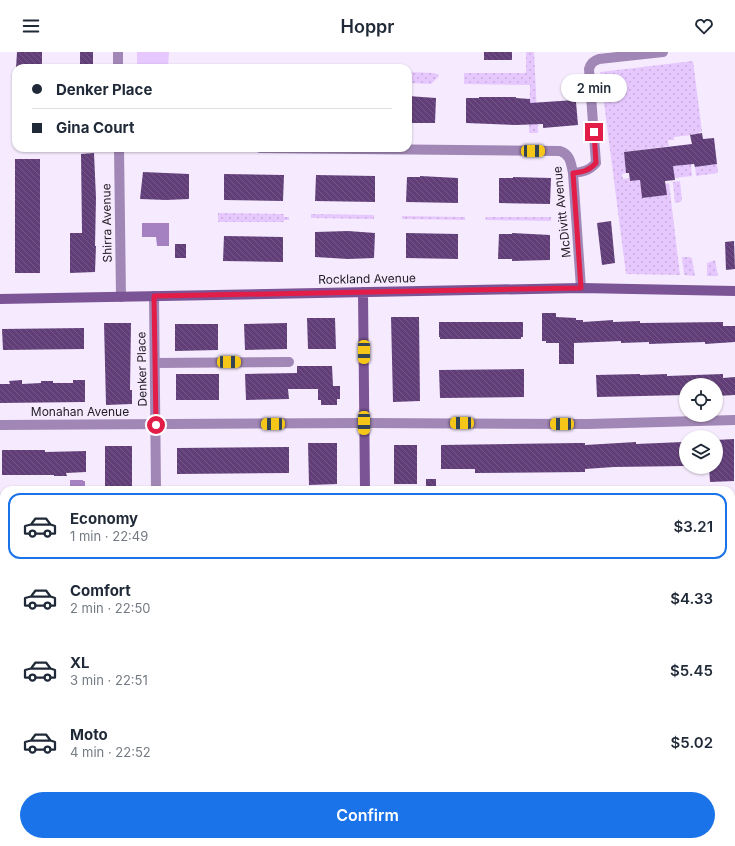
<!DOCTYPE html>
<meta charset="utf-8">
<style>
:root{--surface:#fff;--page:#f2f2f3;--text:#1f2937;--muted:#747a83;--line:#e0e1e3;--accent:#1a73e8}
body{margin:0;font-family:Inter,sans-serif;background:var(--page);color:var(--text);height:100vh;display:flex;flex-direction:column;font-size:15px;white-space:nowrap}
*{box-sizing:border-box;margin:0}
p{font-size:13px;color:var(--muted)}
.icon{flex:none;width:22px;height:22px;fill:none;stroke:currentColor;stroke-width:2;stroke-linecap:round;stroke-linejoin:round}
.map{position:relative;flex:1;overflow:hidden}
.drawer{position:absolute;left:0px;top:434px;width:735px;height:360px;display:flex;flex-direction:column;background:var(--surface);border-radius:12px 12px 0 0;box-shadow:0 1px 3px #0004}
.drawer>*{flex:none}
.hud{position:absolute;left:12px;top:12px;width:400px;height:88px;border-radius:12px;box-shadow:0 1px 3px #0004;display:grid;align-content:center;height:88px;padding:0 20px;background:var(--surface)}
.controls{position:absolute;left:679px;top:326px;display:grid;gap:8px}
.controls a{display:grid;place-items:center;width:44px;height:44px;border-radius:50%;background:var(--surface);box-shadow:0 1px 3px #0004;font-size:20px}
.end{position:absolute;width:18px;height:18px;margin:-9px;border:5px solid #e11d48;background:#fff;box-shadow:0 0 0 2px #fff}
.from{border-radius:50%}
.bubble{position:absolute;height:28px;border-radius:14px;background:var(--surface);box-shadow:0 1px 3px #0004;font-size:13px;font-weight:600;line-height:28px;text-align:center}
.car{position:absolute;width:12px;height:24px;margin:-12px -6px;border-radius:5px;box-shadow:0 0 3px 1px #0007;background:linear-gradient(#f5c518 24%,#345 0 40%,#f5c518 0 76%,#345 0 86%,#f5c518 0)}
.hud b{display:flex;align-items:center;gap:14px;height:38px;font-size:15px}
.hud b+b{border-top:1px solid var(--line)}
.hud i{width:10px;height:10px;background:var(--text)}
ul{padding:7px 0 0;list-style:none}
li{display:flex;align-items:center;gap:12px;height:66px;margin:0 8px 6px;padding:0 12px;border:2px solid transparent;border-radius:12px}
li div{flex:1}
li b{display:block;font-size:15px}
li em{font-style:normal;font-weight:600}
li.active{border-color:var(--accent)}
li>.icon{width:36px;height:36px;stroke-width:1.5}
.primary-button{display:flex;gap:8px;margin-top:auto;padding:8px 20px}
.primary-button a{flex:1;height:46px;border-radius:24px;background:var(--accent);color:#fff;font-size:16px;font-weight:600;line-height:46px;text-align:center}
header{display:flex;justify-content:space-between;align-items:center;height:52px;padding:0 20px;background:var(--surface);font-size:18px;font-weight:600}
.map>svg:first-child{display:block}
.grass{fill:url(#grass-dots)}
.park{fill:#e6c7fe}
.water{fill:#a681c1}
.building{fill:url(#building-back-hatch)}
.lines{fill:none;stroke-linecap:round;stroke-linejoin:round}
.street{stroke:#a187b5;stroke-width:10}
.secondary{stroke:#7b5496;stroke-width:10}
.route{stroke:#e11d48;stroke-width:5}
.labels{text-anchor:middle;stroke-width:4;stroke-linejoin:round;paint-order:stroke}
.street-label{font-size:12px;fill:#1f1b22;stroke:#f6ebfe}
</style>
<header><svg class="icon" aria-label="menu" viewBox="0 0 24 24"><path d="M4 6h16M4 12h16M4 18h16"/></svg>Hoppr<svg class="icon" aria-label="heart" viewBox="0 0 24 24"><path d="M12 20l-8-8c-3-5 5-10 8-4 3-6 11-1 8 4z"/></svg></header>
<div class="map">
<svg width="735" height="794" viewBox="0 0 735 794">
<defs>
<pattern id="grass-dots" width="8" height="8" patternUnits="userSpaceOnUse"><rect width="8" height="8" fill="#e6c7fe"/><path d="M2 2h.1M6 6h.1" fill="none" stroke="#c5aad9" stroke-width="1.8" stroke-linecap="round"/></pattern>
<pattern id="building-back-hatch" width="6" height="6" patternUnits="userSpaceOnUse"><rect width="6" height="6" fill="#613e78"/><path d="M-1 5l2 2M0 0l6 6M5-1l2 2" fill="none" stroke="#735786"/></pattern>
</defs>
<rect width="100%" height="100%" fill="#f6ebfe"/>
<!-- grass -->
<path class="grass" d="M526,0H534L538,81H529L530,33L464,32V21H526Z
M693,9L702,80H699V82L674,85V88H668L669,94L624,100L626,121L622,122L623,127L629,126L630,129L640,128L642,146L666,143L665,132L669,131L680,223L626,222L600,20Z
M408,20L434,21L439,23L438,25L431,32L408,31Z
M691,112L692,124L674,126L673,114Z
M717,112L718,121L696,124L695,115Z
M680,129L682,148L680,150L675,151L673,130Z
M218,161L284,162V165H289V168H284V170H218Z
M311,162L374,163V167L311,166Z
M402,164L465,165V168L402,167Z
M486,165H551V169L485,168Z
M682,205H689L692,206L695,224L684,223Z
M715,208L718,224H707V211Z"/>
<!-- park -->
<path class="park" d="M137,0H169L168,16H137Z"/>
<!-- water -->
<path class="water" d="M142,171H169V194H157L156,185H142Z
M70,428H83V429H85V434L70,435Z"/>
<!-- building -->
<path class="building" d="M17,0H42V16H16Z
M80,0H93V16H80Z
M484,0H512V8H484Z
M408,44L436,46L435,71H408Z
M479,45H516V46L530,47V51L575,48L576,50L578,73L543,76V72L516,73L466,71V46H479Z
M702,81L703,87L714,86L717,112L695,115L694,112L673,114L675,128L665,129L667,143L642,146L640,128L630,129L629,121H626L624,100L692,92L690,83Z
M94,101L96,146L95,194H96L95,220L70,221V181H82L81,102Z
M15,107H40V221H15Z
M143,120L189,122V147L166,148L140,147Z
M224,122L284,123L283,149L224,148Z
M316,123L375,124V150L315,149Z
M420,124L458,126V151L406,150L407,125H420Z
M513,125L551,126L550,152L499,151V126H513Z
M611,169L615,211L602,213L597,171Z
M348,179L375,181L374,206L348,207L315,205V180Z
M406,181L458,182V207L406,206Z
M512,181L550,183V208L512,209V207H498L499,182H512Z
M224,184L283,185V210L223,209Z
M734,189L735,217L726,218L725,190Z
M175,192H186V206H175Z
M542,261H556V265L576,266V268H583V270L613,268V270L640,269V271L723,270V274H735V290L705,292V290L649,292V290L621,291V289L574,291V312H559V291H546V289H542Z
M391,265H419L420,349L393,350Z
M307,266H335L336,297H308Z
M439,270H523V285H521V287H440V285H439Z
M104,271H131L130,338H132V352L106,353Z
M287,271V297L245,298L244,272Z
M175,272H218V298L175,299Z
M84,276V297L3,298L2,277Z
M297,314H332L333,334H340V347H337V353H321V348H318V337H288L289,347L246,348L245,322L297,321Z
M524,317V345L440,346L439,318Z
M176,322H219V348H176Z
M640,322V323L667,322V324L723,322V326L735,325V343L716,344V333H686V343L597,345L596,323Z
M22,328V332L41,331V329H53V331H73V328H85V350L0,351V332H10L9,329Z
M734,387V429L710,430L709,415H716V388Z
M636,390V392L683,390L684,414L614,415L585,417V420L475,421V417H441V393L577,391H585V393Z
M308,391H337V432L309,433Z
M394,393H417V432H394Z
M105,394H132V434H105Z
M289,395V421L177,422V396Z
M2,398H45V400L86,399V420L66,421L67,424H54V423H2Z
M426,427H436V438H426Z"/>
<g class="lines">
<!-- street -->
<path class="street" d="M118,0V16
M119,96L121,245
M260,96L560,99C570,102 571,111 573,121L581,236
M573,121C582,120 589,119 596,111L589,17C591,11 593,9 599,7L663,0
M154,244L156,438
M155,311L289,310
M0,373L364,371L588,372L735,368
M731,501H735
M0,507H4
M731,634H735
M0,640H4
M161,790V794"/>
<!-- secondary -->
<path class="secondary" d="M363,240L365,438
M0,247L581,236L735,239
M731,758H735
M0,773H4
M369,790V794"/>
</g>
<g class="lines">
<!-- route -->
<path class="route" d="M156,373L154,244L581,236L573,121C582,120 589,119 596,111L594,80"/>
</g>
<g class="labels">
<!-- street labels -->
<g class="street-label">
<text transform="translate(562 160) rotate(-96)" y="4">McDivitt Avenue</text>
<text transform="translate(107 171) rotate(-91)" y="4">Shirra Avenue</text>
<text transform="translate(367 227) rotate(-1)" y="4">Rockland Avenue</text>
<text transform="translate(142 317) rotate(-91)" y="4">Denker Place</text>
<text x="80" y="364">Monahan Avenue</text>
</g>
</g>
</svg>
<div class="controls">
<a><svg class="icon" aria-label="locate" viewBox="0 0 24 24"><circle cx="12" cy="12" r="6"/><path d="M12 2v4M12 18v4M2 12h4M18 12h4"/></svg></a>
<a><svg class="icon" aria-label="layers" viewBox="0 0 24 24"><path d="M12 4l9 5-9 5-9-5zM3 14l9 5 9-5"/></svg></a>
</div>
<i class="end from" style="left:156px;top:373px"></i>
<i class="end" style="left:594px;top:80px"></i>
<div class="bubble" style="left:561px;top:22px;width:66px">2 min</div>
<i class="car" style="left:533px;top:99px;rotate:90deg"></i>
<i class="car" style="left:364px;top:300px;rotate:180deg"></i>
<i class="car" style="left:229px;top:310px;rotate:90deg"></i>
<i class="car" style="left:364px;top:371px;rotate:180deg"></i>
<i class="car" style="left:462px;top:371px;rotate:270deg"></i>
<i class="car" style="left:273px;top:372px;rotate:269deg"></i>
<i class="car" style="left:562px;top:372px;rotate:270deg"></i>
<div class="hud">
<b><i class="from"></i>Denker Place</b>
<b><i></i>Gina Court</b>
</div>
<section class="drawer">
<ul>
<li class="active"><svg class="icon" aria-label="car" viewBox="0 0 24 24"><path d="M5 17H2v-5l4-1 3-4h7l3 4 3 1v5h-3M9 17h6M6 11h13"/><circle cx="7" cy="17" r="2"/><circle cx="17" cy="17" r="2"/></svg><div><b>Economy</b><p>1 min · 22:49</p></div><em>$3.21</em></li>
<li><svg class="icon" aria-label="car" viewBox="0 0 24 24"><path d="M5 17H2v-5l4-1 3-4h7l3 4 3 1v5h-3M9 17h6M6 11h13"/><circle cx="7" cy="17" r="2"/><circle cx="17" cy="17" r="2"/></svg><div><b>Comfort</b><p>2 min · 22:50</p></div><em>$4.33</em></li>
<li><svg class="icon" aria-label="car" viewBox="0 0 24 24"><path d="M5 17H2v-5l4-1 3-4h7l3 4 3 1v5h-3M9 17h6M6 11h13"/><circle cx="7" cy="17" r="2"/><circle cx="17" cy="17" r="2"/></svg><div><b>XL</b><p>3 min · 22:51</p></div><em>$5.45</em></li>
<li><svg class="icon" aria-label="car" viewBox="0 0 24 24"><path d="M5 17H2v-5l4-1 3-4h7l3 4 3 1v5h-3M9 17h6M6 11h13"/><circle cx="7" cy="17" r="2"/><circle cx="17" cy="17" r="2"/></svg><div><b>Moto</b><p>4 min · 22:52</p></div><em>$5.02</em></li>
</ul>
<div class="primary-button"><a>Confirm</a></div>
</section>
</div>
